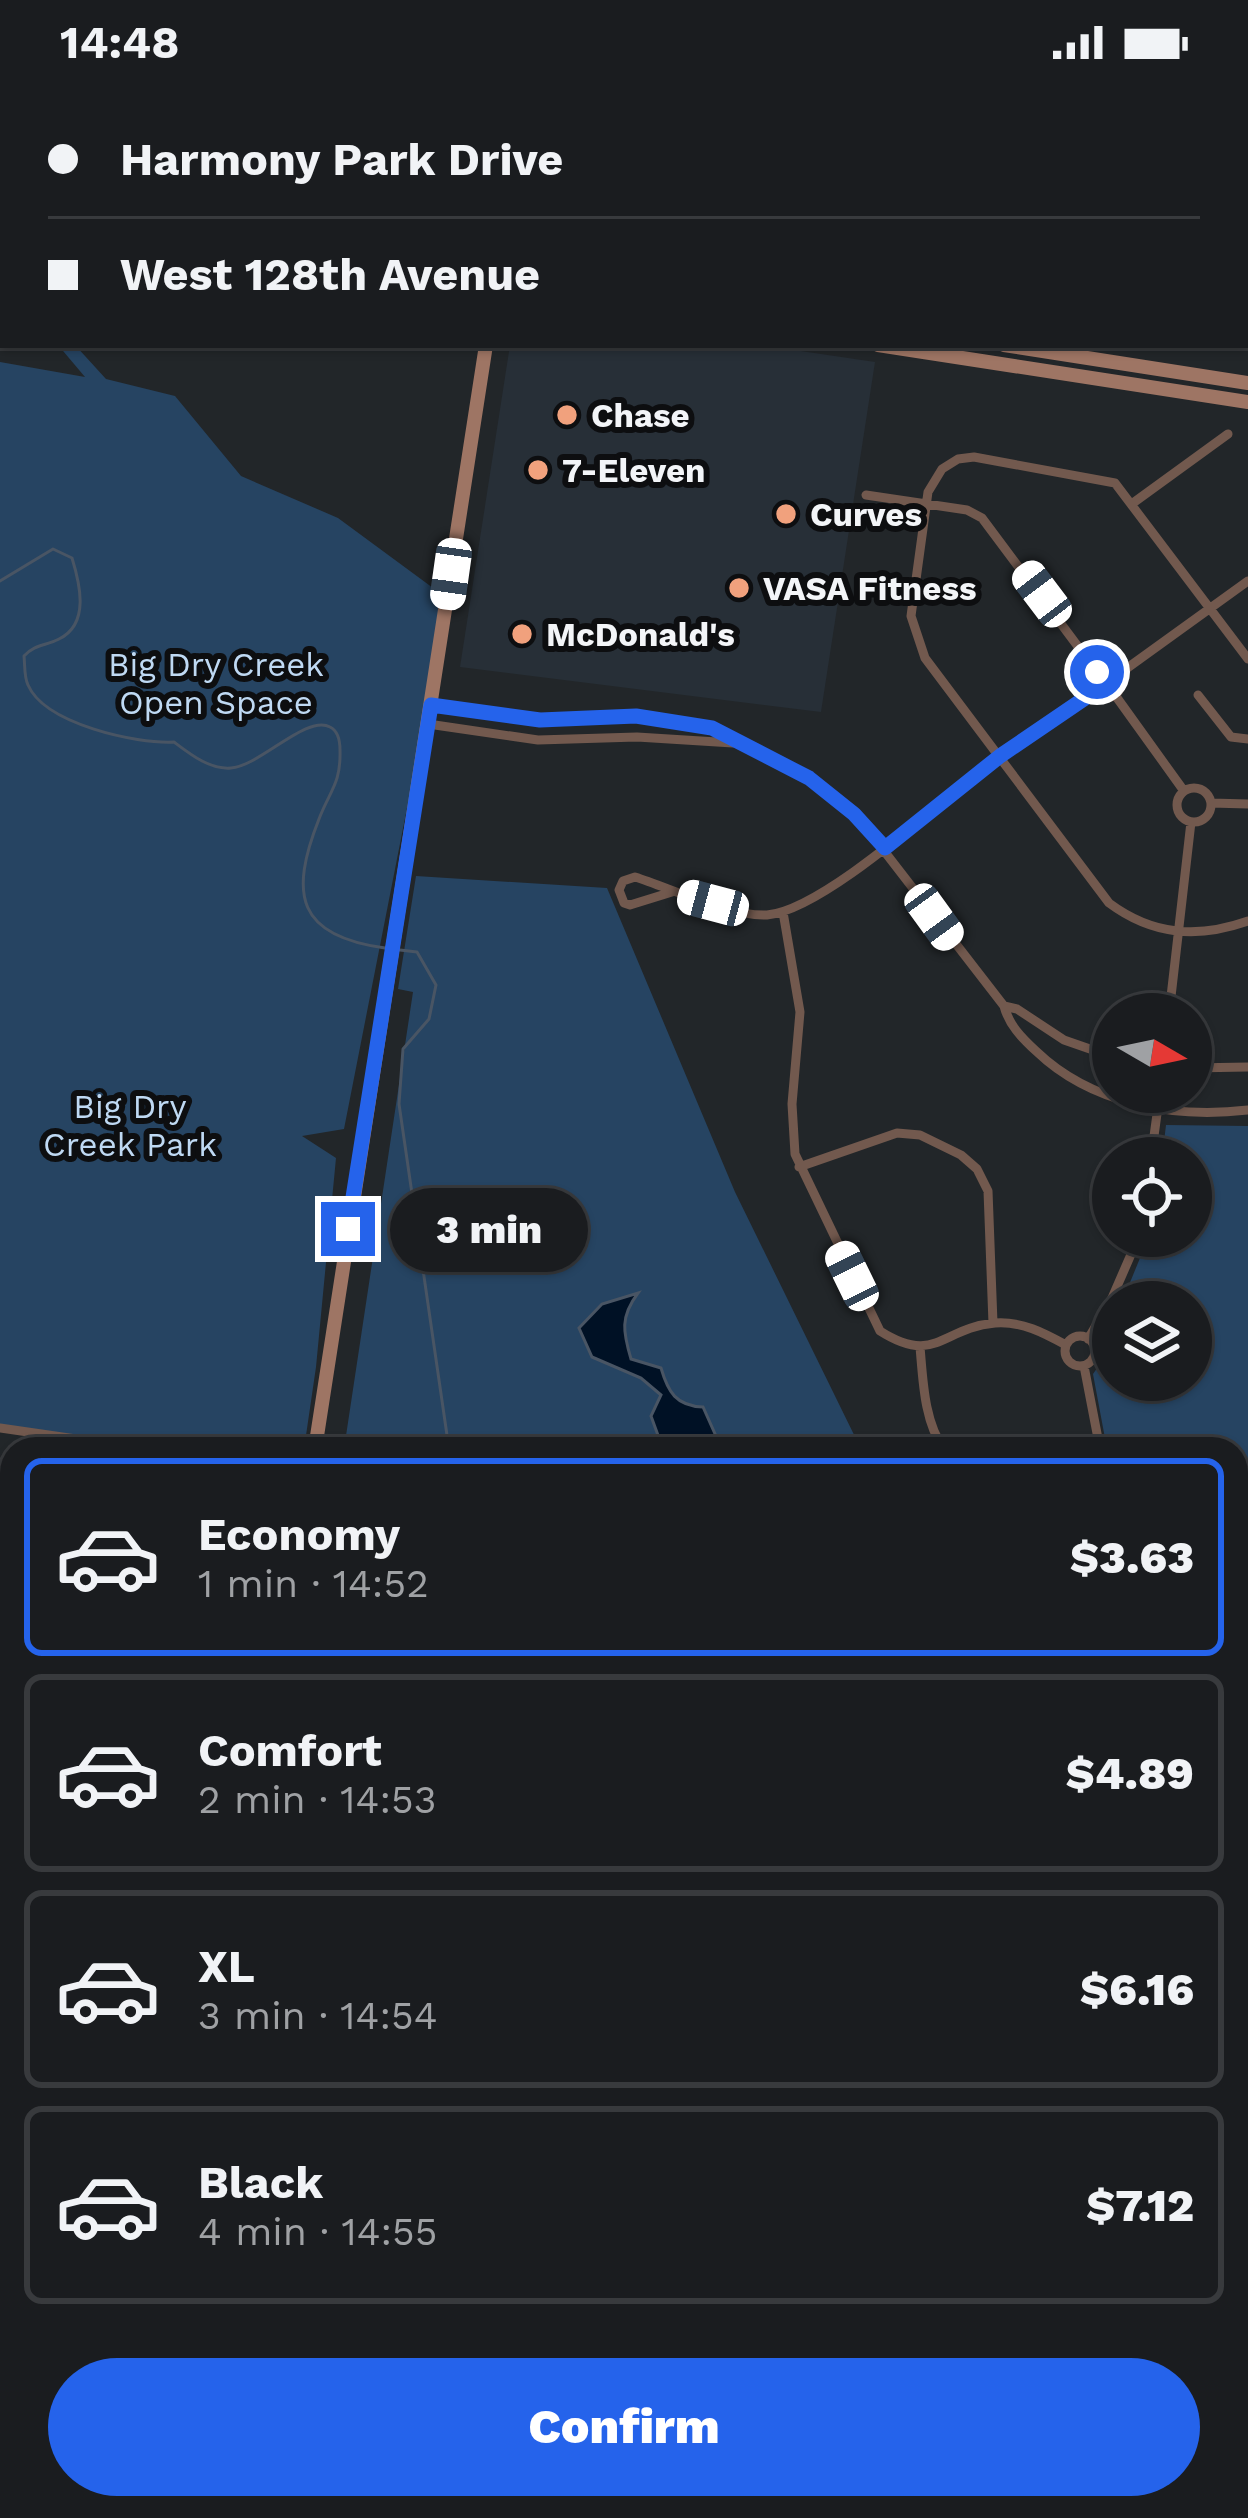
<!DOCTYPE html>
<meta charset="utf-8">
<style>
:root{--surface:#1a1c1f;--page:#27292c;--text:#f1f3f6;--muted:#9fa1a4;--line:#383a3d;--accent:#2563eb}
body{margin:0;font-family:"Work Sans",sans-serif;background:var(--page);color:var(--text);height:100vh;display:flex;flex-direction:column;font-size:45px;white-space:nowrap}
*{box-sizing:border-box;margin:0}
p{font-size:39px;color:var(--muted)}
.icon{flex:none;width:66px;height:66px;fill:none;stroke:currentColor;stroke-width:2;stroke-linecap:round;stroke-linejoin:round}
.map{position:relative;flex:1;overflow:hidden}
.drawer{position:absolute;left:0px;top:1353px;width:1248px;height:1083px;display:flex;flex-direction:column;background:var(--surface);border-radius:36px 36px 0 0;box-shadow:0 3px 9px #0004,0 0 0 3px var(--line)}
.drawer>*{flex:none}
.top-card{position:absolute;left:0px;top:0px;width:1248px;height:264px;box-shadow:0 3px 9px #0004,0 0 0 3px var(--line);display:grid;align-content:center;height:264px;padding:0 48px;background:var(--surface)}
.needle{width:78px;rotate:99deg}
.tools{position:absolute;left:1092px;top:909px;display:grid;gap:24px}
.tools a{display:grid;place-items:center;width:120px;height:120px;border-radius:50%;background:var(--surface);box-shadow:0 3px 9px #0004,0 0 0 3px var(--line);font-size:60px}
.end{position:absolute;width:54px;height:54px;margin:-27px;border:15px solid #2563eb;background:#fff;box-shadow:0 0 0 6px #fff}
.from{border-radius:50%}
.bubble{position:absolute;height:84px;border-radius:42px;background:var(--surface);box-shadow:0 3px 9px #0004,0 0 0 3px var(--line);font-size:39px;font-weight:800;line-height:84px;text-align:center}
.car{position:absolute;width:36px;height:72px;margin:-36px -18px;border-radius:15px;box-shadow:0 0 9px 3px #0007;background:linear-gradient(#fff 24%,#345 0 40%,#fff 0 76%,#345 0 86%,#fff 0)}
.top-card b{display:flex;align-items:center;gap:42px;height:114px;font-size:45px}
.top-card b+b{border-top:3px solid var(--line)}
.top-card i{width:30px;height:30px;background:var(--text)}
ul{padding:21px 0 0;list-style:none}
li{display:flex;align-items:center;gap:36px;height:198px;margin:0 24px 18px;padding:0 24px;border:6px solid var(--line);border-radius:18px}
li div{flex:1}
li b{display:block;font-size:45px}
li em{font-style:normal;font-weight:800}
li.on{border-color:var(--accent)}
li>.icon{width:108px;height:108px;stroke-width:1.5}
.button{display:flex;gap:24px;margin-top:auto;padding:24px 48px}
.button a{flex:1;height:138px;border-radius:72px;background:var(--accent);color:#fff;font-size:48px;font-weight:800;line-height:138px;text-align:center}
.status{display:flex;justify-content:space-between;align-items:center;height:84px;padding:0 60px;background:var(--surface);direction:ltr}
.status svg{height:33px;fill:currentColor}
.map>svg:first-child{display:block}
.built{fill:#272f37}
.green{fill:#264462}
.water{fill:#001125;stroke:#495564;stroke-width:3}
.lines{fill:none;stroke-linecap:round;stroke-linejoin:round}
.stream{stroke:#495564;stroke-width:3}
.canal{stroke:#001125;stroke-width:10}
.minor{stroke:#72594e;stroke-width:9}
.secondary{stroke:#9e7564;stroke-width:14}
.route{stroke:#2563eb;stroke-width:15}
.poi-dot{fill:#f1a17d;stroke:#0d0e10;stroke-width:4.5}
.labels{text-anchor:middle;stroke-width:12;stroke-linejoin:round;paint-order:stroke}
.poi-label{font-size:33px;font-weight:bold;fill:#f3f5f8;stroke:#0d0e10;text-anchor:start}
.park-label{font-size:33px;fill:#bfd9f3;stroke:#0d0e10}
</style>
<div class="status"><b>14:48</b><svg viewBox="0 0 49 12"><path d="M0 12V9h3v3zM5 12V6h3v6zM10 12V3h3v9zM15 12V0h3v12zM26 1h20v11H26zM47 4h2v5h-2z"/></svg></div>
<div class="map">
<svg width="1248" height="2434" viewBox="0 0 1248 2434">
<rect width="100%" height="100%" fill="#222629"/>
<!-- built -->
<path class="built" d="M510,261H761L875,278L821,628L460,583Z"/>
<!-- green -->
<path class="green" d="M58,261H75L106,295L175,312L241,392L338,434L448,515L344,1045L302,1052L336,1074L316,1283L304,1365H153L0,1343V278L85,293Z
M416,792L607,804L735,1108L861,1365H344L413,908L398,905Z
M1166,1041L1248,1042V1505L1236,1503V1365H1107L1093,1290L1102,1277L1100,1257L1113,1236V1296H1191V1218H1122L1149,1152H1191V1074H1162Z
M1236,2315L1248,2322V2434H566L564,2424H1236Z"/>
<!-- water -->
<path class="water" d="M638,1209C620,1233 623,1248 631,1275L661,1284C668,1308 676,1322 703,1323L716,1352L756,1365H663L651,1332L661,1311L641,1294L592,1273L579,1244L602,1220Z"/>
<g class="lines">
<!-- stream -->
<path class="stream" d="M0,497L53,465L72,474C80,500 90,540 59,555C46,562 35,560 24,572C25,581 24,593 28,601C45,640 136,660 174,658C190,670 210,686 231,684C260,682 307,630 330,643C338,647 340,658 340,666C341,700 330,706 319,735C289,811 297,852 385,864
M400,866L417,868L436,901L429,935L403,965L399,1020L449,1365
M691,2424L692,2434"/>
<!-- canal -->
<path class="canal" d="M1236,2293L1248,2300"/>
<!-- minor -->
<path class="minor" d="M710,0L711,3
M823,3L824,0
M916,3V0
M1149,3L1151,0
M1245,136H1248
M1245,193L1248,174
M866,411L967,426L982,434L1097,588
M1133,419L1228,350
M1248,575L1115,399L974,373L958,375L942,385L928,408L911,532L925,574L1109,819C1152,851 1197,855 1248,837
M1091 599a15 15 0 1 1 30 0a15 15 0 1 1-30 0Z
M1119,590L1248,497
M1115,611L1184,707
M1198,611L1231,653L1248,655
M431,621L540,636L636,632L691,639L711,643L736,659L782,678L823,704L864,741L1004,922L1017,925L1064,956L1113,973
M428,640L538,656L637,653L733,659
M1177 721a17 17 0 1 1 34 0a17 17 0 1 1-34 0Z
M1211,719L1248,720
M672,808L630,821L624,819L619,806L623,797L635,793C670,804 731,833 767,831C826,826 950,708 1002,670C1032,649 1064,629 1094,608
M783,828L800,928L792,1020L795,1070L880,1247C935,1282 942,1244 995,1239C1022,1237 1044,1249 1066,1261
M1004,922C1009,941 1021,953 1036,967C1091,1020 1174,1035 1248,1026
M1169,930L1191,738
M1191,984L1248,983
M1151,1074L1160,1008
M799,1083L897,1049L920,1051L961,1071L977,1085L988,1107L993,1239
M1065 1267a15 15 0 1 1 30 0a15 15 0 1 1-30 0Z
M1088,1255L1112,1214L1139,1152
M920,1263C923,1296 924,1338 944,1365
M1084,1282L1100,1365
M0,1344L145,1365
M1236,1514L1248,1516
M1236,1577L1248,1580
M0,1585L12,1596
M0,1691L12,1688
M1236,1702L1248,1695
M1236,1728L1248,1754
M1236,1768L1248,1763
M0,1825L12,1831
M1236,1847L1248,1843
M0,1899L12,1873
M1236,2211L1248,2219
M0,2344L12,2345
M479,2424V2434
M284,2434L286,2424"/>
<!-- secondary -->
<path class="secondary" d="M515,3L516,0
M534,3V0
M0,106L3,107
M878,261L1248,318
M1004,261L1248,299
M315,1365L486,261
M140,2434L142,2424
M161,2434L163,2424"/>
</g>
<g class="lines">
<!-- route -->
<path class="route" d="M348,1145L431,621L540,636L636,632L712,644L809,694L854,730L885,764L1000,672L1094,608L1092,599L1097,588"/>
</g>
<!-- markers -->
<g class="poi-dot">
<circle cx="567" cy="331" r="12"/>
<circle cx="538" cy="386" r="12"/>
<circle cx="786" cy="430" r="12"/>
<circle cx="739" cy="504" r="12"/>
<circle cx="522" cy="550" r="12"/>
</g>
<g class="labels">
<!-- poi labels -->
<g class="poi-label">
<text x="591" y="343">Chase</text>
<text x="562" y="398">7-Eleven</text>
<text x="810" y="442">Curves</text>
<text x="763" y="516">VASA Fitness</text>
<text x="546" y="562">McDonald's</text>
</g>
<!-- park labels -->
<g class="park-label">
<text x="216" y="592">Big Dry Creek<tspan x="216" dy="38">Open Space</tspan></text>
<text x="130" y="1034">Big Dry<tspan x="130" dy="38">Creek Park</tspan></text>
</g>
</g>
</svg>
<div class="tools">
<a><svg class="needle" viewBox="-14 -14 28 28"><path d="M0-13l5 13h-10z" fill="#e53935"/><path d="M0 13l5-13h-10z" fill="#9fa1a4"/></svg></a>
<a><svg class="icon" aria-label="locate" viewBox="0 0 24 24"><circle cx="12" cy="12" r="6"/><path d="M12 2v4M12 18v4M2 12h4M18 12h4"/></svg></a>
<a><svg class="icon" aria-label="layers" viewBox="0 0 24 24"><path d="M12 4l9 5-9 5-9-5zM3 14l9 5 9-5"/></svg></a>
</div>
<i class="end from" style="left:1097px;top:588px"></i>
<i class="end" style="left:348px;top:1145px"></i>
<div class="bubble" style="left:390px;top:1104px;width:198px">3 min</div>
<i class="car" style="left:451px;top:490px;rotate:188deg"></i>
<i class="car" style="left:1042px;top:510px;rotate:323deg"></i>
<i class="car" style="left:713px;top:819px;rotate:285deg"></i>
<i class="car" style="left:934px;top:833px;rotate:144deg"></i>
<i class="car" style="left:852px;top:1192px;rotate:334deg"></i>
<div class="top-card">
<b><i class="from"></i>Harmony Park Drive</b>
<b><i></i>West 128th Avenue</b>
</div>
<section class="drawer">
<ul>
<li class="on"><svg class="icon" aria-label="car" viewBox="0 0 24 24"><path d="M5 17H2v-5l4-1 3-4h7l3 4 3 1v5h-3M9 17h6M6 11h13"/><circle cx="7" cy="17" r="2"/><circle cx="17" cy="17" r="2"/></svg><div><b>Economy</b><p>1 min · 14:52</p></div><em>$3.63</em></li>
<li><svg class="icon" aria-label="car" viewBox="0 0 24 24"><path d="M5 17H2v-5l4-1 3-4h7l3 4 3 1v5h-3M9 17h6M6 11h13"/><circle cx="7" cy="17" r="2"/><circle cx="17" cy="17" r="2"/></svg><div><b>Comfort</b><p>2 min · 14:53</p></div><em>$4.89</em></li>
<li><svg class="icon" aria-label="car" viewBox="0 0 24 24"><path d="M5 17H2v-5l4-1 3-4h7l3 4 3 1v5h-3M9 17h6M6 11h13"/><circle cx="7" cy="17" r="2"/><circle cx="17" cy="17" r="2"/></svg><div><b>XL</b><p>3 min · 14:54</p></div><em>$6.16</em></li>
<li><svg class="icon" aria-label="car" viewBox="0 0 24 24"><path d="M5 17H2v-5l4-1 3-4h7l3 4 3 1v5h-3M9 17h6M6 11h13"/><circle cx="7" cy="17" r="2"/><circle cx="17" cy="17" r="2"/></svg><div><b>Black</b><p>4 min · 14:55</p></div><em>$7.12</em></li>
</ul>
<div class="button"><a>Confirm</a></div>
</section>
</div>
